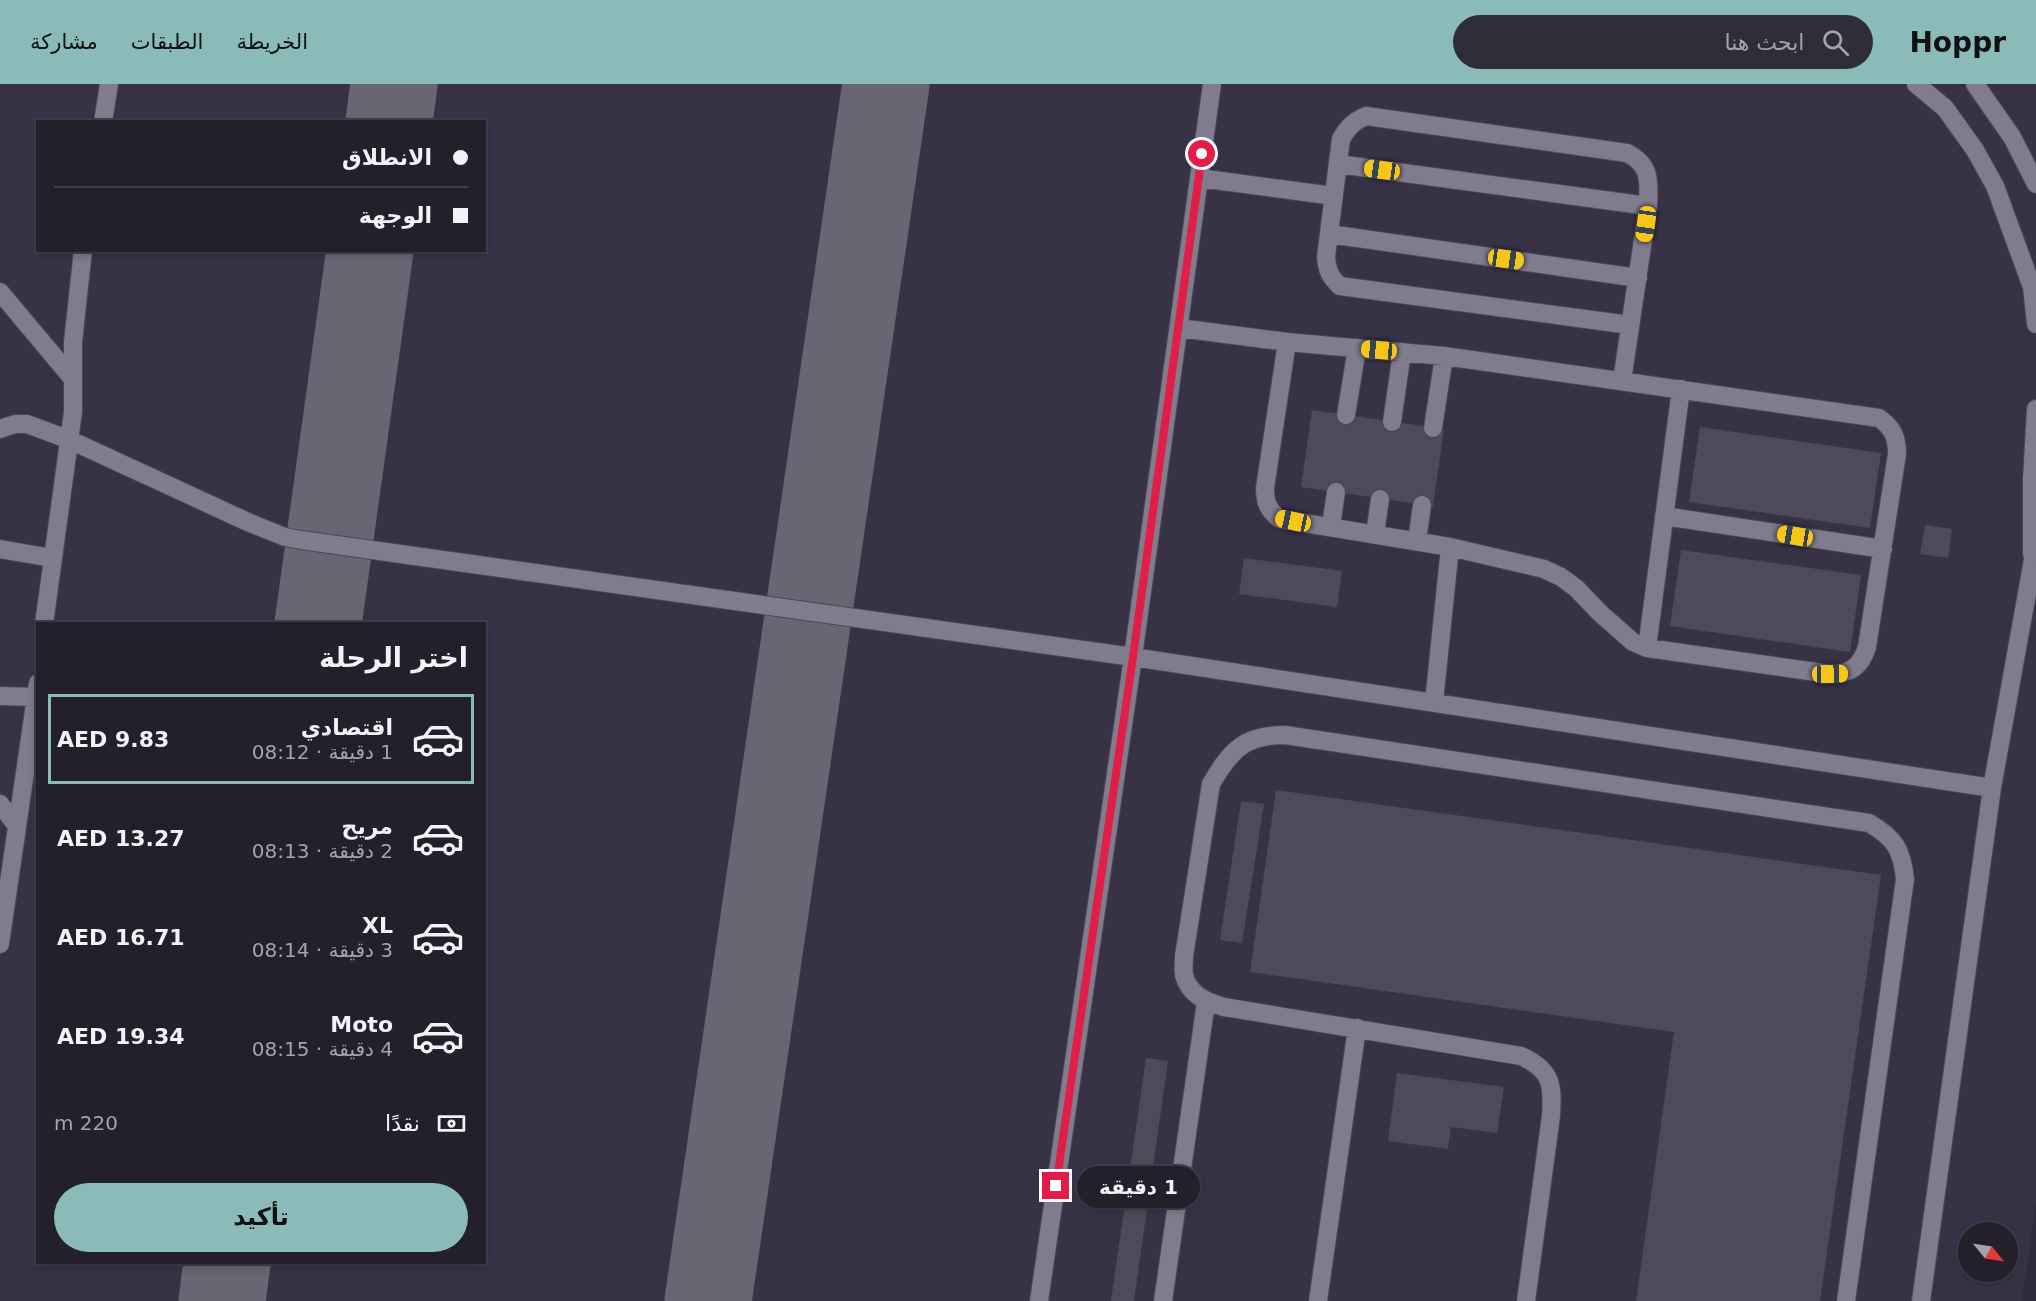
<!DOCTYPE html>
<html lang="ar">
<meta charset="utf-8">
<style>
:root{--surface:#23202c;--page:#2f2d38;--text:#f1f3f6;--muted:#a3a3a9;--line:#403e48;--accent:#8bbbb9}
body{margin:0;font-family:"DejaVu Sans",Vazirmatn,sans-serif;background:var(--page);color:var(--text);direction:rtl;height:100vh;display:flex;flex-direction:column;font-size:22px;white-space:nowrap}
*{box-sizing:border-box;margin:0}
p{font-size:20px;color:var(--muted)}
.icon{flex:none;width:33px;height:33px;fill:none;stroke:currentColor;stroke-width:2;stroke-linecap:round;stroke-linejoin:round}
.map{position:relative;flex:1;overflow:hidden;direction:ltr}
.side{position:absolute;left:36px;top:538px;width:450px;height:642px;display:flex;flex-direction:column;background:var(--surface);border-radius:0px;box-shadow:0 3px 9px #0003,0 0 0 2px var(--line);direction:rtl}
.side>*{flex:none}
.hud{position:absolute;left:36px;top:36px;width:450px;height:132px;border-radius:0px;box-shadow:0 3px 9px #0003,0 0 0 2px var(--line);direction:rtl;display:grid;align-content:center;height:132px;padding:0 18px;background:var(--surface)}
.needle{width:39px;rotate:120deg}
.fabs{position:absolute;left:1958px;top:1138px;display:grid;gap:12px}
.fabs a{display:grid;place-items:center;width:60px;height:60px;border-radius:50%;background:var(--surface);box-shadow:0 3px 9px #0003,0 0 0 2px var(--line);font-size:30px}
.end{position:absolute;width:27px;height:27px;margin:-14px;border:8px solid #e11d48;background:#fff;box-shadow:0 0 0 3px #fff}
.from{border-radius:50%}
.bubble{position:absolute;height:42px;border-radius:21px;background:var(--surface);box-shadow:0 3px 9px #0003,0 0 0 2px var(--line);font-size:20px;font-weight:600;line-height:42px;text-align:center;direction:rtl}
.car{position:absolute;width:18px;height:36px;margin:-18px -9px;border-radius:8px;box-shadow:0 0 4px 2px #0007;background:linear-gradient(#f5c518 24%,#345 0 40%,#f5c518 0 76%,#345 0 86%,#f5c518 0)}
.hud b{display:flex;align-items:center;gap:21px;height:57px;font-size:22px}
.hud b+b{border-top:2px solid var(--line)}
.hud i{width:15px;height:15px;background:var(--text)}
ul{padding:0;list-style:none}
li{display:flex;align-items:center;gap:18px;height:90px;margin:0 12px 9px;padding:0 6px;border:3px solid transparent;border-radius:0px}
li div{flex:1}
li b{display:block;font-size:22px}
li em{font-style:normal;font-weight:600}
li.on{border-color:var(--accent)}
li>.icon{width:54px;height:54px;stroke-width:1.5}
h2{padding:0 18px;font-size:27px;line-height:72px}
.pay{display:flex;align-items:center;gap:15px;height:66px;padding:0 18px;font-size:22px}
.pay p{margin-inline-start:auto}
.button{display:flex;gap:12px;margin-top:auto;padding:12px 18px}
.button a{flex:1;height:69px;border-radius:36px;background:var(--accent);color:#111;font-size:24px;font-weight:600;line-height:69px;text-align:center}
header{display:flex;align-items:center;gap:36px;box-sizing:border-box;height:84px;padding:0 30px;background:var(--accent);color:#111}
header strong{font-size:28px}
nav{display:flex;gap:33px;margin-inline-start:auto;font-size:21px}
.search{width:420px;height:54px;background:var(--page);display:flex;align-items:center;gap:15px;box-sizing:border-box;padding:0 21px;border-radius:33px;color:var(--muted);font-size:22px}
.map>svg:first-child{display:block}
.built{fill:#383247;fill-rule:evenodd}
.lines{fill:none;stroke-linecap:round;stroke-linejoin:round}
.taxiway{stroke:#696673;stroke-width:87}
.building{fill:#4e4a5a}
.lane-casing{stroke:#4a4753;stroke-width:20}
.lane{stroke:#807b8d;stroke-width:18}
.route{stroke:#e11d48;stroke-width:8}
</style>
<header>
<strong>Hoppr</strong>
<div class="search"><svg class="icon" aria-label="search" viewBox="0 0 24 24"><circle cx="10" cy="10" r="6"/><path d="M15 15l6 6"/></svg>ابحث هنا</div>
<nav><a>الخريطة</a><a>الطبقات</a><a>مشاركة</a></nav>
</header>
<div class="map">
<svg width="2036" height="1217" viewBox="0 0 2036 1217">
<rect width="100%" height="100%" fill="#2f2b3a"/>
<!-- built -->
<path class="built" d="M0,0H2036V1119L2022,1217H0ZM38,38H484V166H38ZM38,540H484V1179H38ZM1968,1149H2007V1188H1968Z"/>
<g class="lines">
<!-- taxiway -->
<path class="taxiway" d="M389,38L394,0
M318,540L370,166
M222,1217L227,1179
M708,1217L886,0"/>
</g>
<!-- building -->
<path class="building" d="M1312,326L1444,345L1433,422L1301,403Z
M1700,343L1881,369L1870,444L1689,418Z
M1925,441L1952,445L1948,474L1920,470Z
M1681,466L1861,491L1850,568L1670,542Z
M1244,474L1342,487L1337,523L1239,510Z
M1276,706L1881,791L1820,1217H1636L1674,948L1250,888Z
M1241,717L1264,720L1242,859L1220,856Z
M1146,974L1168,977L1134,1217H1111Z
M1397,989L1504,1003L1497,1049L1451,1043L1448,1065L1388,1057Z"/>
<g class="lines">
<!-- lane casing -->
<g class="lane-casing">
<path id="lane" d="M1916,0L1945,24L1975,66L1995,102L2032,203L2036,240
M1975,0L2012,53L2036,100
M103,38L109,0
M1338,80L1648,122
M1199,94L1334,112
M1329,150L1638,194
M0,208L73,295
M1179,244L1287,258L1444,272L1879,334C1893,344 1897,353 1897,370L1867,563C1861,582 1851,590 1830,590L1647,564L1633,558L1601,530L1576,504L1561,493L1544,485L1450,463L1280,435C1268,426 1265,419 1265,404L1287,258
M1622,297L1648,122C1649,97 1651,81 1627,69L1366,32C1354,37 1348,43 1341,55L1326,173C1327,186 1330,193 1340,202L1630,241
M1346,331L1357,264
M1392,338L1402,268
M1433,344L1444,272
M0,345L15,340H27L70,356L250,439L285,453L301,456L1133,573L1992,704
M1664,432L1883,465
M1331,442L1336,408
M1375,450L1380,415
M1417,457L1422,421
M0,465L52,474
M2032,470V395L2036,325
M44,540L73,328V258L83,166
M1647,564L1681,305
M0,612L36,613
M1434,618L1450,463
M0,720L17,742
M0,860L38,599
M1039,1217L1133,573L1212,0
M1163,1217L1206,918
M1318,1217L1357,944
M1526,1217L1551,1032C1553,1001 1552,986 1521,972L1224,923C1207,918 1189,911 1184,891C1183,886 1184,878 1184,872L1211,700C1231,666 1244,651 1285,651L1869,739C1895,754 1902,766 1905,795L1846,1217
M1921,1217L1992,704L2036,459"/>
</g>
<!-- lane -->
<use href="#lane" class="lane"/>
</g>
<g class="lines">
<!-- route -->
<path class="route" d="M1056,1102L1133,573L1202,70"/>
</g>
</svg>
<div class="fabs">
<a><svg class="needle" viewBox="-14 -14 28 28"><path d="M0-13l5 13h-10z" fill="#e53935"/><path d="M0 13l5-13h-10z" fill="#a3a3a9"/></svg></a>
</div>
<i class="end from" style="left:1202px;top:70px"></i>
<i class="end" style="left:1056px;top:1102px"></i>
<div class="bubble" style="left:1077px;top:1082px;width:123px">1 دقيقة</div>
<i class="car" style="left:1382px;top:86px;rotate:278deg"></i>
<i class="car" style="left:1646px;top:140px;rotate:188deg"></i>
<i class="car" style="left:1506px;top:175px;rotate:98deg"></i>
<i class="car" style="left:1379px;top:266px;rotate:275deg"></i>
<i class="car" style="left:1293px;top:437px;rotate:282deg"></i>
<i class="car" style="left:1795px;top:452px;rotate:279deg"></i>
<i class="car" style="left:1830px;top:590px;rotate:89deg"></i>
<div class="hud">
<b><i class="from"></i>الانطلاق</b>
<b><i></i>الوجهة</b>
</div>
<section class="side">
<h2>اختر الرحلة</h2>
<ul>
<li class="on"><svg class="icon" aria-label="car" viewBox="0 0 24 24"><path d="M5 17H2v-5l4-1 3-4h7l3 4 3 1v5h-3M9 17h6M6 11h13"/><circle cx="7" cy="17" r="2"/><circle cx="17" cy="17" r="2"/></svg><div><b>اقتصادي</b><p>1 دقيقة · 08:12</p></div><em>AED 9.83</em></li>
<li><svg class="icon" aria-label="car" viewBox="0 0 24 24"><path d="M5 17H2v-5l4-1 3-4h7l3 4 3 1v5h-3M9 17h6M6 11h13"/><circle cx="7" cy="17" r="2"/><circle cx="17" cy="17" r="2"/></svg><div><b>مريح</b><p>2 دقيقة · 08:13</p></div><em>AED 13.27</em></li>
<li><svg class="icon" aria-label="car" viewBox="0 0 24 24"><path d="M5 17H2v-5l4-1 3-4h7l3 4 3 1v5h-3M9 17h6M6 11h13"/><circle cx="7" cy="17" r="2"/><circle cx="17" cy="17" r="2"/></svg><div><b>XL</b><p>3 دقيقة · 08:14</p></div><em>AED 16.71</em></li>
<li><svg class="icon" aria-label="car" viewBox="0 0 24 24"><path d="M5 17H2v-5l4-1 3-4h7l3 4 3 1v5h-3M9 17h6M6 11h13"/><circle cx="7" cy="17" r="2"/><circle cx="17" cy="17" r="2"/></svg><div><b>Moto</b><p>4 دقيقة · 08:15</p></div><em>AED 19.34</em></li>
</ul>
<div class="pay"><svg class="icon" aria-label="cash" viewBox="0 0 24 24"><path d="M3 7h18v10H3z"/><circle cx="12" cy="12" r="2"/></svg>نقدًا<p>220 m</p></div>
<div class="button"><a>تأكيد</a></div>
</section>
</div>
